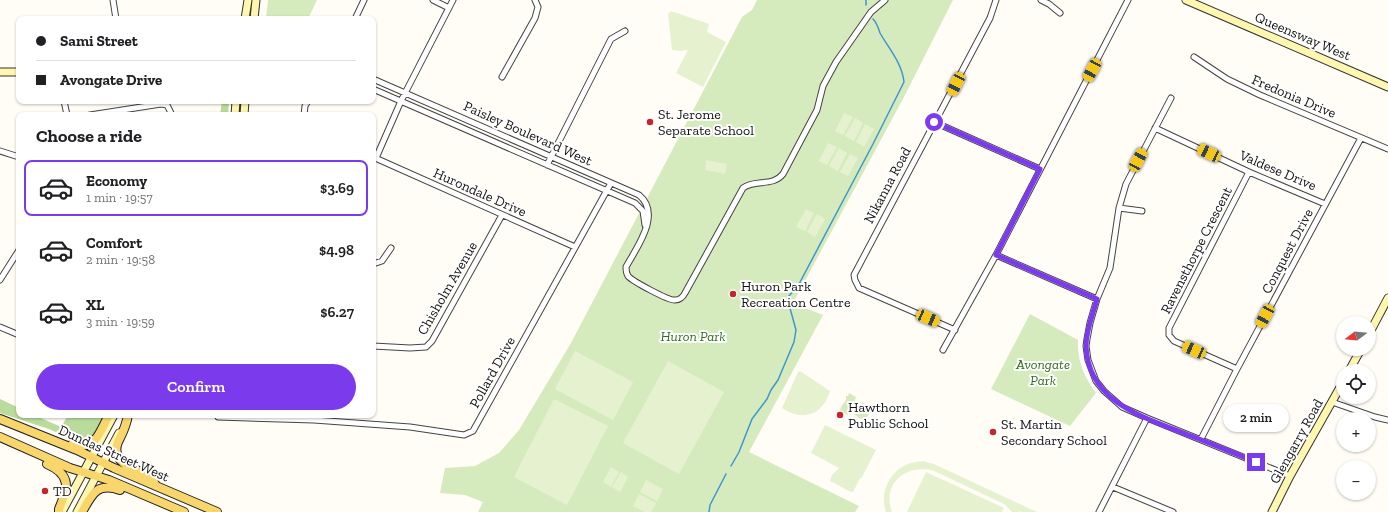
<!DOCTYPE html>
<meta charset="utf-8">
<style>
:root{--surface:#fff;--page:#f6f6f6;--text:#202124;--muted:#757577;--line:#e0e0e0;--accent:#7c3aed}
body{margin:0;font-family:"Zilla Slab",serif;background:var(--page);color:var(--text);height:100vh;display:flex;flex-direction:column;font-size:15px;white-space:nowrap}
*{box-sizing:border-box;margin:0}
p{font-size:13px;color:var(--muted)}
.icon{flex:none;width:22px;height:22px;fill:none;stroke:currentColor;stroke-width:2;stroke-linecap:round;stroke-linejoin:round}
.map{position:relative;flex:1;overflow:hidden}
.drawer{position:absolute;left:16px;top:112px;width:360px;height:306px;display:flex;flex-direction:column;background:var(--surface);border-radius:8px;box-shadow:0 1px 3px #0004}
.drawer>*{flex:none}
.top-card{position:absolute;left:16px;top:16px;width:360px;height:88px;border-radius:8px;box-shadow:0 1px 3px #0004;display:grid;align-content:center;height:88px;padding:0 20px;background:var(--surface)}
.needle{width:26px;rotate:254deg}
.tools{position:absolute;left:1336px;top:316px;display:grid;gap:8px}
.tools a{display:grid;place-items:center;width:40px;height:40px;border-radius:50%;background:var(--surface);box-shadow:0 1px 3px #0004;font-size:20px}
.end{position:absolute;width:18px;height:18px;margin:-9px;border:5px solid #7c3aed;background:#fff;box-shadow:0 0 0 2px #fff}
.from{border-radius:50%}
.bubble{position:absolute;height:28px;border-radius:14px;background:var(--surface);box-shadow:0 1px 3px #0004;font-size:13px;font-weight:600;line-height:28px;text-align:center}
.car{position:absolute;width:12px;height:24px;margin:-12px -6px;border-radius:5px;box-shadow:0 0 3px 1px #0007;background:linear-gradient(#f5c518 24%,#345 0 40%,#f5c518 0 76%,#345 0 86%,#f5c518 0)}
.top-card b{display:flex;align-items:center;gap:14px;height:38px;font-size:15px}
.top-card b+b{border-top:1px solid var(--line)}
.top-card i{width:10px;height:10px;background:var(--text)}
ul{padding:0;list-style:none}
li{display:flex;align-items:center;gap:12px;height:56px;margin:0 8px 6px;padding:0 12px;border:2px solid transparent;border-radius:8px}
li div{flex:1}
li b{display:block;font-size:15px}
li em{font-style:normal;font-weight:600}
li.current{border-color:var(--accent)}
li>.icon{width:36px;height:36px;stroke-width:1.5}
h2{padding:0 20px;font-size:18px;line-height:48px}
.cta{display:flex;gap:8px;margin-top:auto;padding:8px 20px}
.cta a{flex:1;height:46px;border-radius:24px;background:var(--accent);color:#fff;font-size:16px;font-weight:600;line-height:46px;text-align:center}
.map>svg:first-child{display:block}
.green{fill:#d5ebbd}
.forest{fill:#b9dc9c}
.pitch{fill:#e6f2cf}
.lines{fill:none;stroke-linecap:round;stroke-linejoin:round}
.stream{stroke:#3f96cf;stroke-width:1.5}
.street-casing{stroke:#444;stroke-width:7}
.secondary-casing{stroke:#333;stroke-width:9}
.primary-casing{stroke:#222;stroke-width:10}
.street{stroke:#fff;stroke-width:5}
.secondary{stroke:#fff6b0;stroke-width:7}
.primary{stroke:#f9d66b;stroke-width:8}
.route{stroke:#7c3aed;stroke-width:5}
.poi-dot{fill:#c4262e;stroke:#fff;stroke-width:1.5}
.labels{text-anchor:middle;stroke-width:4;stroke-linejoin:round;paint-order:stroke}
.street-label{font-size:14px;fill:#111;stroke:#fff}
.poi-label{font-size:14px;fill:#111;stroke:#fff;text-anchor:start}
.park-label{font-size:14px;font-style:italic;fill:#2f6b1f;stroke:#fff}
</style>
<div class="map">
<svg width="1388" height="512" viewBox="0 0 1388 512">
<rect width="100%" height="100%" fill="#fffdf5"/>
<!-- green -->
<path class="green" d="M268,0H317L308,19H266Z
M757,0H953L904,97L793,303L823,315L749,452L859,506L855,512H478L483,502L465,495L440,493L445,468L475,466L499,453L519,430L571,343L742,17L752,10Z
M1030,314L1078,340C1077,360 1084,377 1096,393L1070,426L991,389Z
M849,393L856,397L854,403H853L852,405V410L848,415L840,411L841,407L846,400V396H848Z
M863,403L867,405L870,412L867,417L861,419L855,415L853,412L857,405Z"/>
<!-- forest -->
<path class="forest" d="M222,101H229L228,115H220Z
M0,399L19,408V415H34L61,427L68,415H105L92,437L88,440L80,442L76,441L49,429L0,413Z"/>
<!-- pitch -->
<path class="pitch" d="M671,11L709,24L707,32L726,42L703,87L676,73L688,50L680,51L672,50L668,14Z
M844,113L853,117L843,135L835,131Z
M855,118L863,123L854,141L845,136Z
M865,124L874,129L864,147L856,142Z
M828,143L837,147L827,165L819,161Z
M839,148L847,153L838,171L829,166Z
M850,154L858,158L848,176L840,172Z
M706,160L727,164L725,174L705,170Z
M806,209L814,213L805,231L796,227Z
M817,214L825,219L815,237L807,232Z
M575,351L633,382L613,420L555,389Z
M668,361L724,392L679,474L623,443Z
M800,371L830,391C823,415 803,422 782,408L798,372Z
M554,399L608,426L567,505L514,477Z
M825,425L876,450L861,479L860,478L853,492H851L830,481L832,475L839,468L811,453Z
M923,461L934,464L1037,512H1022L1019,511V512H1012L1004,504L932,470C904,465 882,484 892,512H886C880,496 887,476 902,467C908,463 915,462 923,461Z
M611,467L619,472L611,487L603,482Z
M621,472L628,477L620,492L612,487Z
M926,472L1004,508L1002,512H907Z
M646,480L663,489L657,501L640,492Z
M639,494L656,503L651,512H645L633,506Z"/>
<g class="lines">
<!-- stream -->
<path class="stream" d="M866,0V5
M731,466L739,452L752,419L767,399L771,390L778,380L794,342L796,330L788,301V297L798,286L873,144L904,82C902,63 889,49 880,33C878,27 877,23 873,19
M709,512L710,505L726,474"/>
<!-- street casing -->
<g class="street-casing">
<path id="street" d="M113,0L116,19
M433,0L449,8
M1041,0L1049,4L1060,13
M355,19L364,0
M1194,57L1227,79L1260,95L1388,149
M502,77L535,18L538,7L535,0
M373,79L639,195C662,214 637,247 626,267C626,270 626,273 628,276C632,281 669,301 675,300C680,300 683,297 685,293L743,188C754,179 773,187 783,174L817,110L823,86L836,62L871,12L885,0
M373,89L635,203L643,211L645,225
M1171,98L1126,184L1119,208L1110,268L1097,299L1090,323L1087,339L1086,346L1088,360L1096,381L1104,391L1122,407L1147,418L1290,476
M64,101L67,115
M90,115L161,104L167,105L172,115
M304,115L305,106L308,101
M934,122L1040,169
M1155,128L1249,172L1325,204
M0,151L19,157
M373,157L575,247
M376,158L401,101L453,0
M547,165L611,39L625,31
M1119,208L1142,211
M996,255L1097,299
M373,264L382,261L391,248
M0,280L19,250
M0,327L19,335
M955,330L859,288L855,280L854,275L990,18L996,0
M373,346L410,348L426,347L432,341L502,215
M943,350L996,255L1128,0
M1237,369L1174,341L1169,335V328L1249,172
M1332,402L1375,417L1388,420
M218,417L314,420L410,427L464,435L473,431L611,183
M1201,439L1237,369L1361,138
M1113,487L1173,512
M1099,512L1147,418"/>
</g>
<!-- secondary casing -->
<g class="secondary-casing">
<path id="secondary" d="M1186,0L1388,87
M245,19L248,0
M254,19L256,0
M0,72H19
M235,115L236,101
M244,115L245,101
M1369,334L1388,298
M1349,371L1361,349
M62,512L114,415
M77,512L119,433
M1272,512L1290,476L1343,382"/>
</g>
<!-- primary casing -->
<g class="primary-casing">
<path id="primary" d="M128,415C126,427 123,432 118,442C109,463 137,470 151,476L156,486
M0,419L77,450L114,468L217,512
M0,437L70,468L109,480L184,512
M73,443C96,452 100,431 109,415
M47,464C72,475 68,488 59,509V512
M82,512C92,494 97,482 120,490"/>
</g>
<!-- street -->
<use href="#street" class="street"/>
<!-- secondary -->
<use href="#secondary" class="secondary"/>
<!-- primary -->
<use href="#primary" class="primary"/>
</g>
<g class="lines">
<!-- route -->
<path class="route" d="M934,122L1040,169L996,255L1097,299C1093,314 1086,330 1086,346C1088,402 1143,417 1186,434C1210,443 1233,453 1256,462"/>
</g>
<!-- markers -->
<g class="poi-dot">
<circle cx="650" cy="122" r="4"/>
<circle cx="733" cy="294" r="4"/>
<circle cx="840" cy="415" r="4"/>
<circle cx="993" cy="432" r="4"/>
<circle cx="45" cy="491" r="4"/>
</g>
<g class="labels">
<!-- street labels -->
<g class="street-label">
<text transform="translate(1303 36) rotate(23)" y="5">Queensway West</text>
<text transform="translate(1294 96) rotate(23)" y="5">Fredonia Drive</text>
<text transform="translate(528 133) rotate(24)" y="5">Paisley Boulevard West</text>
<text transform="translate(1278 170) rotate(23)" y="5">Valdese Drive</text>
<text transform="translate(887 185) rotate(-62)" y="5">Nikanna Road</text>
<text transform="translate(480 192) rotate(24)" y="5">Hurondale Drive</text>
<text transform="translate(1196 250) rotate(-63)" y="5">Ravensthorpe Crescent</text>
<text transform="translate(1287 251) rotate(-62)" y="5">Conquest Drive</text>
<text transform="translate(447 288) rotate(-60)" y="5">Chisholm Avenue</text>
<text transform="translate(492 372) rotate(-61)" y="5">Pollard Drive</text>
<text transform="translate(1296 441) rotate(-61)" y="5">Glengarry Road</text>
<text transform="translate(114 453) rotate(24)" y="5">Dundas Street West</text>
</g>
<!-- poi labels -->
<g class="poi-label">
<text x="658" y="119">St. Jerome<tspan x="658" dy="16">Separate School</tspan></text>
<text x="741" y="291">Huron Park<tspan x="741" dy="16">Recreation Centre</tspan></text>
<text x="848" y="412">Hawthorn<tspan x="848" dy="16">Public School</tspan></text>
<text x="1001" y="429">St. Martin<tspan x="1001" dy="16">Secondary School</tspan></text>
<text x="53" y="496">TD</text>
</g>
<!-- park labels -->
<g class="park-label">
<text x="693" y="341">Huron Park</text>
<text x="1043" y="369">Avongate<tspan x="1043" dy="16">Park</tspan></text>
</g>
</g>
</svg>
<div class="tools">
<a><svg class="needle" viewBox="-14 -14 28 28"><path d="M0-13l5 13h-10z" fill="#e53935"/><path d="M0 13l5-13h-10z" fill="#757577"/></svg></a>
<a><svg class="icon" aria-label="locate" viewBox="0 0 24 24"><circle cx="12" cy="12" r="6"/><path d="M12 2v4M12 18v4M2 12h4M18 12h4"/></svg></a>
<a>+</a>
<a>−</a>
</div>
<i class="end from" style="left:934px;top:122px"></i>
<i class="end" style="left:1256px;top:462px"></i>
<div class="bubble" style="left:1223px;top:404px;width:66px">2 min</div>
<i class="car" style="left:1092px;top:70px;rotate:208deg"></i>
<i class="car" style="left:956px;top:84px;rotate:207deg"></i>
<i class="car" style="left:1209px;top:153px;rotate:295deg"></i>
<i class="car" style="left:1138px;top:160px;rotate:28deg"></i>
<i class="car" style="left:1265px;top:316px;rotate:208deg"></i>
<i class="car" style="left:928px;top:318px;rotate:113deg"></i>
<i class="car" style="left:1194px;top:350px;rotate:294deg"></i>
<div class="top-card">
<b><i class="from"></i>Sami Street</b>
<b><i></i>Avongate Drive</b>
</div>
<section class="drawer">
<h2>Choose a ride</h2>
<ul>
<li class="current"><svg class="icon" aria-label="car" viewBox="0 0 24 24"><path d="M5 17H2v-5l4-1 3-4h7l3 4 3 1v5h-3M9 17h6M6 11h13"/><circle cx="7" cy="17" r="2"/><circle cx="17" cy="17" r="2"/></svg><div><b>Economy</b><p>1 min · 19:57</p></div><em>$3.69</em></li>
<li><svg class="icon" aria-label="car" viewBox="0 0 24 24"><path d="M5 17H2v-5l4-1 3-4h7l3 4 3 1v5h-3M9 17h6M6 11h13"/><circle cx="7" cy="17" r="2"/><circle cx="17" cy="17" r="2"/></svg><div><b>Comfort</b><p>2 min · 19:58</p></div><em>$4.98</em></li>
<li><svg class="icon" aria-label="car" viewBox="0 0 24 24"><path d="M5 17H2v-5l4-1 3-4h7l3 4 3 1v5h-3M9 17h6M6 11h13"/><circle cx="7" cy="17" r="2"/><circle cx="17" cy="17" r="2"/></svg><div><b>XL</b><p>3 min · 19:59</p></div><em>$6.27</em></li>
</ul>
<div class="cta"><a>Confirm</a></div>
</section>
</div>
